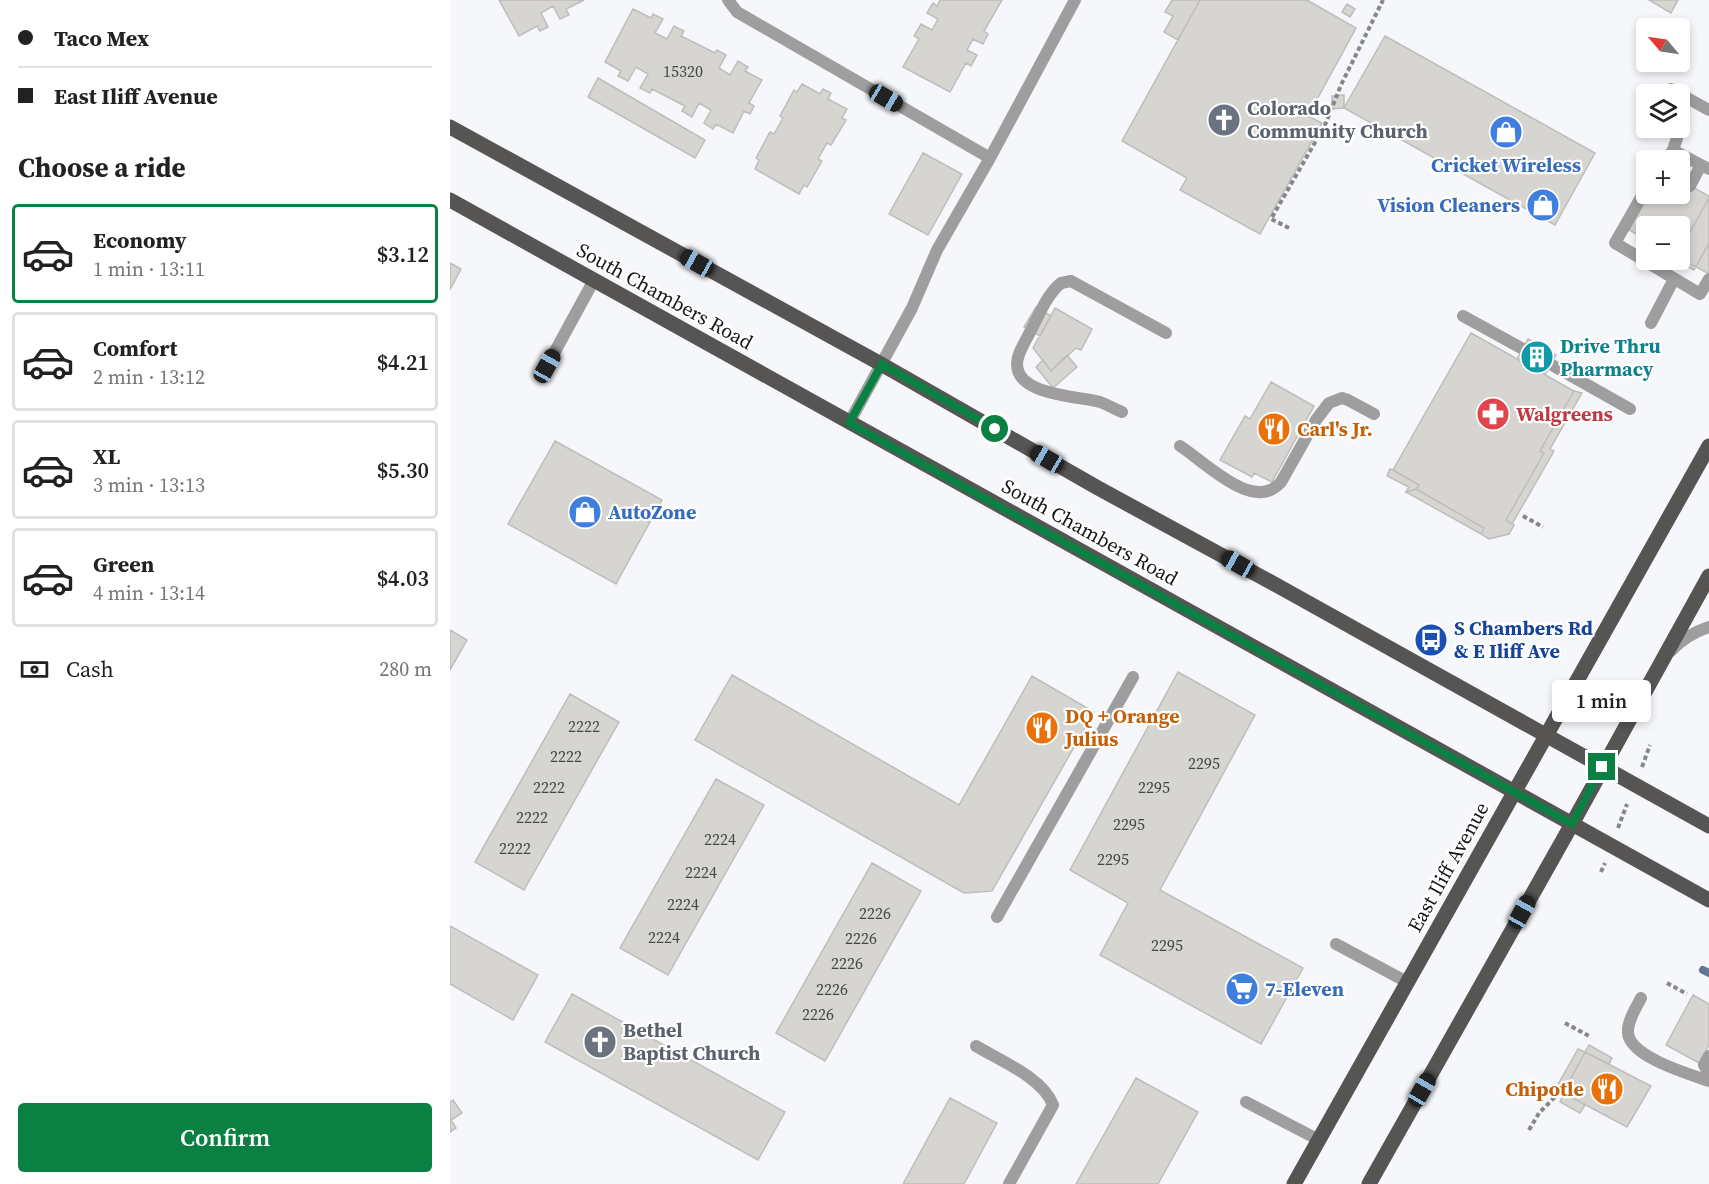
<!DOCTYPE html>
<meta charset="utf-8">
<style>
:root{--surface:#fff;--page:#f2f2f2;--text:#222;--muted:#767676;--line:#e0e0e0;--accent:#0b8043}
body{margin:0;font-family:"Source Serif 4",serif;background:var(--page);color:var(--text);height:100vh;display:flex;flex-direction:column;font-size:22px;white-space:nowrap}
*{box-sizing:border-box;margin:0}
p{font-size:20px;color:var(--muted)}
.icon{flex:none;width:33px;height:33px;fill:none;stroke:currentColor;stroke-width:2;stroke-linecap:round;stroke-linejoin:round}
.map{position:relative;flex:1;overflow:hidden}
.details{display:flex;flex-direction:column;background:var(--surface);width:450px}
.details>*{flex:none}
.banner{display:grid;align-content:center;height:132px;padding:0 18px;background:var(--surface)}
.needle{width:39px;rotate:299deg}
.controls{position:absolute;left:1186px;top:18px;display:grid;gap:12px}
.controls a{display:grid;place-items:center;width:54px;height:54px;border-radius:6px;background:var(--surface);box-shadow:0 3px 9px #0003;font-size:30px}
.end{position:absolute;width:27px;height:27px;margin:-14px;border:8px solid #0b8043;background:#fff;box-shadow:0 0 0 3px #fff}
.from{border-radius:50%}
.bubble{position:absolute;height:42px;border-radius:6px;background:var(--surface);box-shadow:0 3px 9px #0003;font-size:20px;font-weight:600;line-height:42px;text-align:center}
.car{position:absolute;width:18px;height:36px;margin:-18px -9px;border-radius:8px;box-shadow:0 0 4px 2px #0007;background:linear-gradient(#222 24%,#8ab4d8 0 40%,#222 0 76%,#8ab4d8 0 86%,#222 0)}
.banner b{display:flex;align-items:center;gap:21px;height:57px;font-size:22px}
.banner b+b{border-top:2px solid var(--line)}
.banner i{width:15px;height:15px;background:var(--text)}
ul{padding:0;list-style:none}
li{display:flex;align-items:center;gap:18px;height:99px;margin:0 12px 9px;padding:0 6px;border:3px solid var(--line);border-radius:6px}
li div{flex:1}
li b{display:block;font-size:22px}
li em{font-style:normal;font-weight:600}
li.active{border-color:var(--accent)}
li>.icon{width:54px;height:54px;stroke-width:1.5}
h2{padding:0 18px;font-size:27px;line-height:72px}
.pay{display:flex;align-items:center;gap:15px;height:66px;padding:0 18px;font-size:22px}
.pay p{margin-inline-start:auto}
.action{display:flex;gap:12px;margin-top:auto;padding:12px 18px}
.action a{flex:1;height:69px;border-radius:6px;background:var(--accent);color:#fff;font-size:24px;font-weight:600;line-height:69px;text-align:center}
main{display:flex;flex:1;min-height:0}
.map>svg:first-child{display:block}
.lines{fill:none;stroke-linecap:round;stroke-linejoin:round}
.stream{stroke:#627692;stroke-width:8}
.building{fill:#d7d5d2;stroke:#bfbdbb;stroke-width:1.5}
.path{stroke:#868789;stroke-width:4;stroke-dasharray:4.5 3;stroke-linecap:butt}
.service{stroke:#9f9d9d;stroke-width:12}
.primary{stroke:#575554;stroke-width:15}
.route{stroke:#0b8043;stroke-width:8}
.labels{text-anchor:middle;stroke-width:4.5;stroke-linejoin:round;paint-order:stroke}
.number-label{font-size:16px;fill:#464646}
.worship-label{font-size:20px;font-weight:bold;fill:#5b616d;stroke:#fff;text-anchor:start}
.shop-label{font-size:20px;font-weight:bold;fill:#366cbe;stroke:#fff;text-anchor:start}
.street-label{font-size:20px;fill:#161617;stroke:#fff}
.culture-label{font-size:20px;font-weight:bold;fill:#0d838f;stroke:#fff;text-anchor:start}
.health-label{font-size:20px;font-weight:bold;fill:#be3a42;stroke:#fff;text-anchor:start}
.food-label{font-size:20px;font-weight:bold;fill:#c56008;stroke:#fff;text-anchor:start}
.transit-label{font-size:20px;font-weight:bold;fill:#164399;stroke:#fff;text-anchor:start}
</style>
<main>
<section class="details">
<div class="banner">
<b><i class="from"></i>Taco Mex</b>
<b><i></i>East Iliff Avenue</b>
</div>
<h2>Choose a ride</h2>
<ul>
<li class="active"><svg class="icon" aria-label="car" viewBox="0 0 24 24"><path d="M5 17H2v-5l4-1 3-4h7l3 4 3 1v5h-3M9 17h6M6 11h13"/><circle cx="7" cy="17" r="2"/><circle cx="17" cy="17" r="2"/></svg><div><b>Economy</b><p>1 min · 13:11</p></div><em>$3.12</em></li>
<li><svg class="icon" aria-label="car" viewBox="0 0 24 24"><path d="M5 17H2v-5l4-1 3-4h7l3 4 3 1v5h-3M9 17h6M6 11h13"/><circle cx="7" cy="17" r="2"/><circle cx="17" cy="17" r="2"/></svg><div><b>Comfort</b><p>2 min · 13:12</p></div><em>$4.21</em></li>
<li><svg class="icon" aria-label="car" viewBox="0 0 24 24"><path d="M5 17H2v-5l4-1 3-4h7l3 4 3 1v5h-3M9 17h6M6 11h13"/><circle cx="7" cy="17" r="2"/><circle cx="17" cy="17" r="2"/></svg><div><b>XL</b><p>3 min · 13:13</p></div><em>$5.30</em></li>
<li><svg class="icon" aria-label="car" viewBox="0 0 24 24"><path d="M5 17H2v-5l4-1 3-4h7l3 4 3 1v5h-3M9 17h6M6 11h13"/><circle cx="7" cy="17" r="2"/><circle cx="17" cy="17" r="2"/></svg><div><b>Green</b><p>4 min · 13:14</p></div><em>$4.03</em></li>
</ul>
<div class="pay"><svg class="icon" aria-label="cash" viewBox="0 0 24 24"><path d="M3 7h18v10H3z"/><circle cx="12" cy="12" r="2"/></svg>Cash<p>280 m</p></div>
<div class="action"><a>Confirm</a></div>
</section>
<div class="map">
<svg width="1259" height="1184" viewBox="0 0 1259 1184">
<rect width="100%" height="100%" fill="#f6f7fa"/>
<g class="lines">
<!-- stream -->
<path class="stream" d="M1253,970L1259,973"/>
</g>
<!-- building -->
<path class="building" d="M49,0H134L116,9L119,15L110,19L103,6L91,13L98,27L90,31L87,26L69,36Z
M490,0H552L534,31L538,34L533,44L523,39L517,50L527,55L521,66L516,63L500,92L453,67L469,39L464,36L471,24L482,30L488,19L477,13L483,3L487,6Z
M722,0H750L728,40L714,32L723,16L715,12Z
M750,0H857L906,28L858,116L872,123L810,234L730,190L737,178L672,141Z
M1199,0H1228L1221,13Z
M897,4L905,9L900,17L892,12Z
M183,9L201,18L203,14L213,19L205,33L217,39L224,26L234,31L231,36L265,53L267,50L276,55L269,68L280,75L288,61L298,67L295,71L312,80L299,103L304,106L300,114L294,111L283,133L266,124L263,129L254,123L261,110L249,103L242,117L232,111L235,106L202,89L200,93L190,88L198,74L186,67L178,81L168,76L171,71L155,62Z
M935,36L1145,153L1105,225L894,108Z
M148,78L255,140L245,158L138,97Z
M352,84L370,94L373,89L381,93L378,99L397,109L392,118L396,120L381,145L377,143L368,159L372,161L357,187L354,185L349,194L305,169L309,160L306,158L320,132L324,134L333,118L330,116L344,90L347,92Z
M894,95V108L882,109V96Z
M473,153L512,174L478,235L439,214Z
M1230,180L1259,196V274L1230,258V226H1197V240L1179,230L1199,194H1230Z
M1258,200L1259,201V243L1244,270L1225,260H1230V250Z
M0,263L11,269L0,290Z
M586,307L601,316L590,336L574,327Z
M605,308L642,329L631,350L626,348L601,371L583,348Z
M1021,333L1124,391L1090,451L1094,453L1056,520L1064,525L1059,534L1039,539L1031,534L1034,528L966,489L969,485L943,470Z
M1078,339L1106,355L1095,375L1067,359Z
M617,355L627,367L603,388L586,367L593,360L601,371Z
M821,382L864,406L822,482L804,473L802,477L770,460L795,416L800,419Z
M1124,391L1132,393L1100,449L1104,451L1062,524L1056,520L1094,453L1090,451Z
M105,441L212,500L166,584L58,524Z
M940,469L943,470L969,485L966,489L956,492L959,487L937,476Z
M966,489L1034,528L1031,534L956,492Z
M0,630L17,640L0,670Z
M728,672L805,715L710,890L853,968L811,1044L650,955L678,903L620,870Z
M282,675L509,805L582,676L644,712L542,891L514,893L245,740Z
M120,694L169,722L74,890L25,862Z
M266,779L314,805L218,975L170,948Z
M422,863L471,891L375,1061L326,1033Z
M0,926L88,975L63,1020L0,984Z
M122,994L335,1112L308,1160L95,1042Z
M1243,995L1259,1004V1045L1249,1063L1216,1045Z
M1139,1045L1162,1058L1159,1064L1135,1052Z
M1128,1049L1135,1052L1113,1093L1106,1088Z
M1135,1052L1201,1086L1177,1127L1113,1093Z
M686,1078L748,1112L708,1184H626Z
M1114,1093L1135,1105L1130,1113L1110,1102Z
M500,1098L547,1123L514,1184H453Z
M3,1100L12,1113L1,1120L6,1128L0,1132V1102Z"/>
<g class="lines">
<!-- path -->
<path class="path" d="M839,228L821,219L875,125L891,85L933,0
M1073,516L1093,527
M1192,767L1200,745
M1168,828L1177,804
M1151,872L1155,863
M1217,983L1237,994
M1115,1023L1139,1036
M1079,1130L1089,1113L1108,1094"/>
<!-- service -->
<path class="service" d="M278,0L287,12L540,158
M1221,89L1259,110
M1227,128V138L1223,150L1251,165
M1215,160L1223,150
M1240,186L1251,165L1259,169
M1197,187L1165,243L1250,294L1259,279
M1013,316L1073,349
M1201,323L1224,279
M1102,365L1180,409
M97,366L144,280
M672,412C665,409 658,405 650,402C629,396 567,396 567,364C567,354 574,344 579,334C588,318 596,295 611,283L621,281L716,333
M399,423L462,308L487,250L540,158L625,0
M730,446C754,461 804,514 831,482L866,420L879,403L892,398L898,400L924,414
M1221,651C1232,639 1244,632 1259,627
M547,917L683,677
M886,944L957,982
M1191,998C1186,1008 1177,1021 1178,1033C1180,1057 1239,1074 1259,1081
M526,1046C551,1061 593,1078 603,1105L559,1184
M1259,1056L1254,1065L1259,1074
M796,1102L869,1140"/>
<!-- primary -->
<path class="primary" d="M0,127L431,364L648,488L828,586L1259,826
M0,200L1259,900
M844,1184L1259,446
M919,1184L1122,824L1259,576"/>
</g>
<g class="lines">
<!-- route -->
<path class="route" d="M545,429L432,364L399,423L1122,824L1152,767"/>
</g>
<!-- icons -->
<defs>
<g id="church-disc" transform="scale(1.725)"><circle r="9.5" fill="#6b7280" stroke="#fff"/><path d="M-1.2-6h2.4v3.5h3.3v2.4h-3.3V6h-2.4V-.1h-3.3v-2.4h3.3Z" fill="#fff"/></g>
<g id="shop-disc" transform="scale(1.725)"><circle r="9.5" fill="#3f7fe0" stroke="#fff"/><path d="M-5-2.5h2.3a2.7 3.5 0 0 1 5.4 0H5L5.5 6h-11ZM-1.5-2.5h3a1.5 2.3 0 0 0-3 0Z" fill="#fff"/></g>
<g id="building-disc" transform="scale(1.725)"><circle r="9.5" fill="#0f9aa8" stroke="#fff"/><path d="M-4-6H4V6H1V3H-1V6H-4ZM-2.5-4.3h1.7v1.8h-1.7ZM.8-4.3h1.7v1.8H.8ZM-2.5-1h1.7V.8h-1.7ZM.8-1h1.7V.8H.8Z" fill="#fff"/></g>
<g id="pharmacy-disc" transform="scale(1.725)"><circle r="9.5" fill="#e0444e" stroke="#fff"/><path d="M-2-6h4v4h4v4h-4v4h-4v-4h-4v-4h4Z" fill="#fff"/></g>
<g id="restaurant-disc" transform="scale(1.725)"><circle r="9.5" fill="#e8710a" stroke="#fff"/><path d="M-5-6h1v4h1v-4h1v4h1v-4h1v5L-1.5 .5V6h-2V.5L-5-1ZM5-6V6H3V1.5H1.5Q1.5-4 5-6Z" fill="#fff"/></g>
<g id="bus-disc" transform="scale(1.725)"><circle r="9.5" fill="#1a4fb4" stroke="#fff"/><path d="M-5-6H5V4H4V6H2V4H-2V6H-4V4H-5ZM-3.5-4V0h7V-4ZM-3.5 1.2v1.5H-2V1.2ZM2 1.2v1.5H3.5V1.2Z" fill="#fff"/></g>
<g id="supermarket-disc" transform="scale(1.725)"><circle r="9.5" fill="#3f7fe0" stroke="#fff"/><path d="M-6-5.5h2.5l.6 2H6L4.5 2H-2.5L-4.4-4H-6ZM-1.5 3.2a1.3 1.3 0 1 0 .1 0ZM3 3.2a1.3 1.3 0 1 0 .1 0Z" fill="#fff"/></g>
</defs>
<g fill-rule="evenodd">
<use href="#church-disc" x="774" y="120"/>
<use href="#shop-disc" x="1056" y="132"/>
<use href="#shop-disc" x="1093" y="205"/>
<use href="#building-disc" x="1087" y="357"/>
<use href="#pharmacy-disc" x="1043" y="414"/>
<use href="#restaurant-disc" x="824" y="429"/>
<use href="#shop-disc" x="135" y="512"/>
<use href="#bus-disc" x="981" y="640"/>
<use href="#restaurant-disc" x="592" y="728"/>
<use href="#supermarket-disc" x="792" y="989"/>
<use href="#church-disc" x="150" y="1042"/>
<use href="#restaurant-disc" x="1157" y="1089"/>
</g>
<g class="labels">
<!-- number labels -->
<g class="number-label">
<text x="233" y="77">15320</text>
<text x="134" y="732">2222</text>
<text x="116" y="762">2222</text>
<text x="754" y="769">2295</text>
<text x="99" y="793">2222</text>
<text x="704" y="793">2295</text>
<text x="82" y="823">2222</text>
<text x="679" y="830">2295</text>
<text x="270" y="845">2224</text>
<text x="65" y="854">2222</text>
<text x="663" y="865">2295</text>
<text x="251" y="878">2224</text>
<text x="233" y="910">2224</text>
<text x="425" y="919">2226</text>
<text x="214" y="943">2224</text>
<text x="411" y="944">2226</text>
<text x="717" y="951">2295</text>
<text x="397" y="969">2226</text>
<text x="382" y="995">2226</text>
<text x="368" y="1020">2226</text>
</g>
<!-- worship labels -->
<g class="worship-label">
<text x="797" y="115">Colorado<tspan x="797" dy="23">Community Church</tspan></text>
<text x="173" y="1037">Bethel<tspan x="173" dy="23">Baptist Church</tspan></text>
</g>
<!-- shop labels -->
<g class="shop-label">
<text x="1056" y="172" text-anchor="middle">Cricket Wireless</text>
<text x="1070" y="212" text-anchor="end">Vision Cleaners</text>
<text x="158" y="519">AutoZone</text>
<text x="815" y="996">7-Eleven</text>
</g>
<!-- street labels -->
<g class="street-label">
<text transform="translate(215 296) rotate(29)" y="7">South Chambers Road</text>
<text transform="translate(640 532) rotate(29)" y="7">South Chambers Road</text>
<text transform="translate(998 867) rotate(-61)" y="7">East Iliff Avenue</text>
</g>
<!-- culture labels -->
<g class="culture-label">
<text x="1110" y="353">Drive Thru<tspan x="1110" dy="23">Pharmacy</tspan></text>
</g>
<!-- health labels -->
<g class="health-label">
<text x="1066" y="421">Walgreens</text>
</g>
<!-- food labels -->
<g class="food-label">
<text x="847" y="436">Carl's Jr.</text>
<text x="615" y="723">DQ + Orange<tspan x="615" dy="23">Julius</tspan></text>
<text x="1134" y="1096" text-anchor="end">Chipotle</text>
</g>
<!-- transit labels -->
<g class="transit-label">
<text x="1004" y="635">S Chambers Rd<tspan x="1004" dy="23">&amp; E Iliff Ave</tspan></text>
</g>
</g>
</svg>
<div class="controls">
<a><svg class="needle" viewBox="-14 -14 28 28"><path d="M0-13l5 13h-10z" fill="#e53935"/><path d="M0 13l5-13h-10z" fill="#767676"/></svg></a>
<a><svg class="icon" aria-label="layers" viewBox="0 0 24 24"><path d="M12 4l9 5-9 5-9-5zM3 14l9 5 9-5"/></svg></a>
<a>+</a>
<a>−</a>
</div>
<i class="end from" style="left:545px;top:429px"></i>
<i class="end" style="left:1152px;top:767px"></i>
<div class="bubble" style="left:1102px;top:680px;width:99px">1 min</div>
<i class="car" style="left:436px;top:98px;rotate:120deg"></i>
<i class="car" style="left:247px;top:263px;rotate:299deg"></i>
<i class="car" style="left:97px;top:366px;rotate:29deg"></i>
<i class="car" style="left:597px;top:459px;rotate:300deg"></i>
<i class="car" style="left:788px;top:564px;rotate:299deg"></i>
<i class="car" style="left:1072px;top:912px;rotate:29deg"></i>
<i class="car" style="left:972px;top:1090px;rotate:30deg"></i>
</div>
</main>
